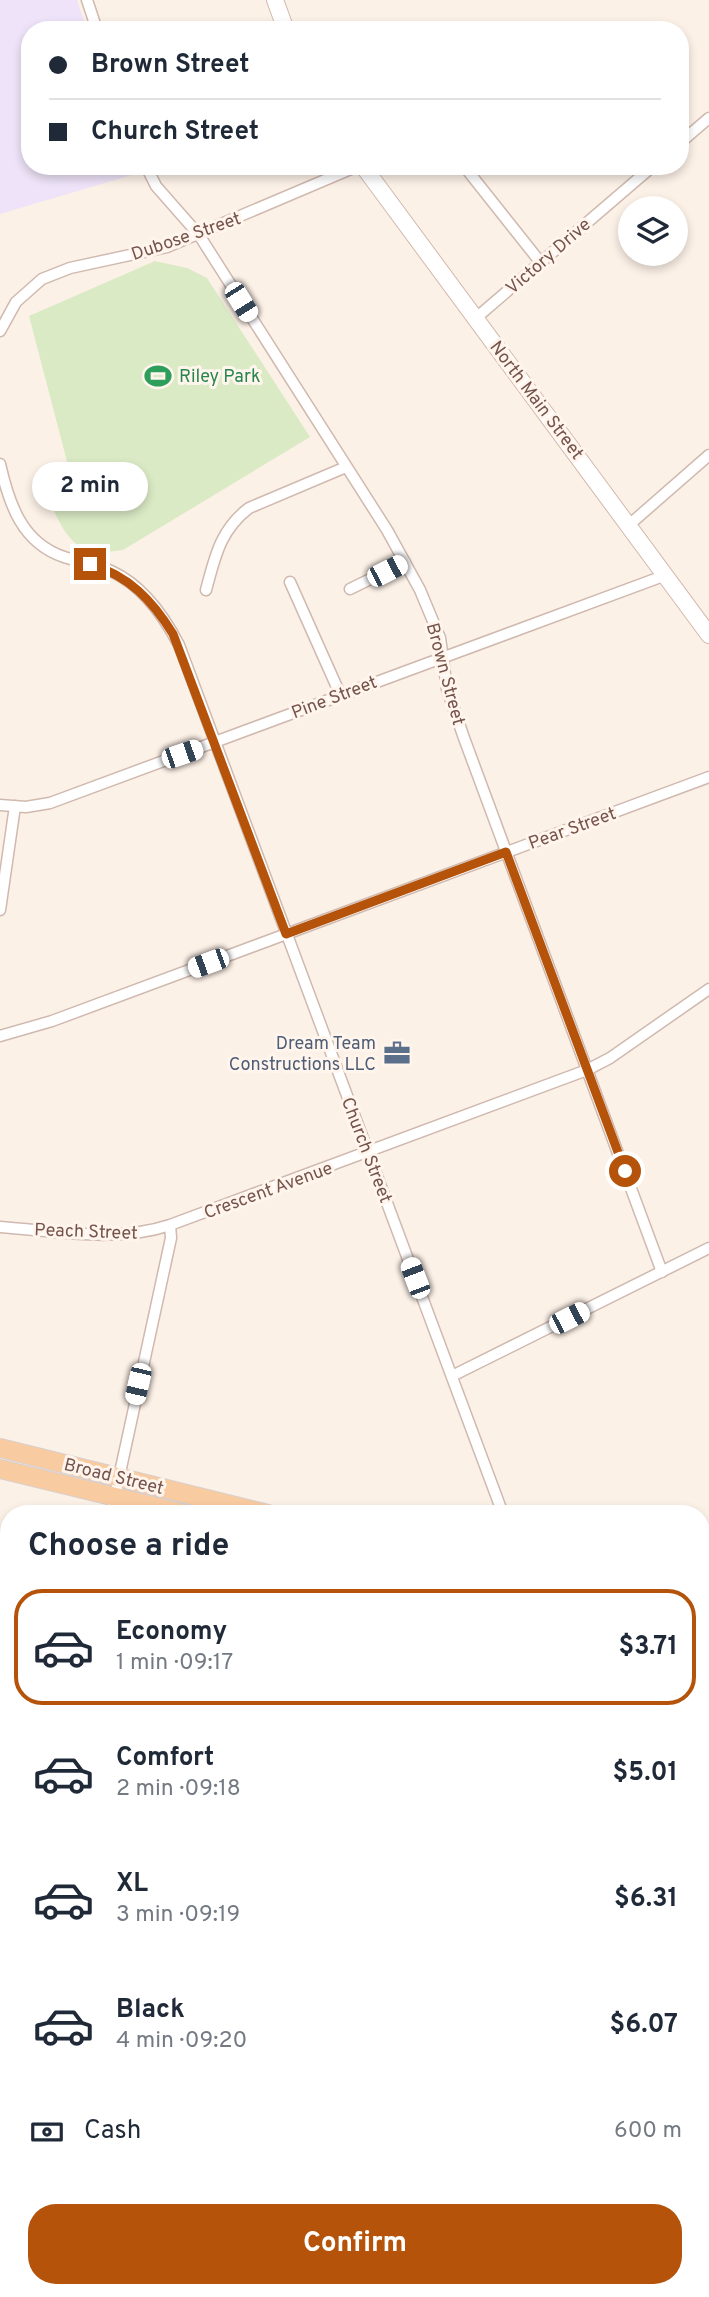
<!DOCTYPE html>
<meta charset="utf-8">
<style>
:root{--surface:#fff;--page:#f2f2f3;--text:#1f2937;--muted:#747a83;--line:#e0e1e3;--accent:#b45309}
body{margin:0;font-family:Overpass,sans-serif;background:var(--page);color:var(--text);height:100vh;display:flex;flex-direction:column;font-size:26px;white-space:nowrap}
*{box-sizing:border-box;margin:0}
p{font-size:23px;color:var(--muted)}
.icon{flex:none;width:38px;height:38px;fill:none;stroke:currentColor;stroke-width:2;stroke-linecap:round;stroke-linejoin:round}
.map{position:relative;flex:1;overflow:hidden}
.drawer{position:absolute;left:0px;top:1505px;width:710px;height:793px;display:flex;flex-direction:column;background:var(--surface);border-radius:28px 28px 0 0;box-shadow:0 4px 10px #0003}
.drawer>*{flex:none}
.hud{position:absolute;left:21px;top:21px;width:668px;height:154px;border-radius:28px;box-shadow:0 4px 10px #0003;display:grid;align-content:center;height:154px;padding:0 28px;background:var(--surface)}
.buttons{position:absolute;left:618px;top:196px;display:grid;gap:14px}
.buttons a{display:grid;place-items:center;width:70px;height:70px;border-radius:50%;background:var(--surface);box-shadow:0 4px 10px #0003;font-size:35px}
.end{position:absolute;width:32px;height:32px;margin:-16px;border:9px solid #b45309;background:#fff;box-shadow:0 0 0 4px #fff}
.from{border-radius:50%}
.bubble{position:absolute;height:49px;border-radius:24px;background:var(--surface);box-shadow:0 4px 10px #0003;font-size:23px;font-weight:700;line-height:49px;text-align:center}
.car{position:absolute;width:21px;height:42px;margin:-21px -10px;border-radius:9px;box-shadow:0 0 5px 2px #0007;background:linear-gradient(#fff 24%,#345 0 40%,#fff 0 76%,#345 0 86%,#fff 0)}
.hud b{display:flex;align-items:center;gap:24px;height:66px;font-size:26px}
.hud b+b{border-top:2px solid var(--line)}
.hud i{width:18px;height:18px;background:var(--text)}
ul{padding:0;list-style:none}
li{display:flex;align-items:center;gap:21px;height:116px;margin:0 14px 10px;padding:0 14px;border:4px solid transparent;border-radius:28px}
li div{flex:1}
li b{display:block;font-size:26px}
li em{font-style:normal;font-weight:700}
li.current{border-color:var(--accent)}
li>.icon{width:63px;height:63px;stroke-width:1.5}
h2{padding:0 28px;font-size:32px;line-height:84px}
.pay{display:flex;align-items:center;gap:18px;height:77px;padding:0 28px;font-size:26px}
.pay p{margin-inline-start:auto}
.action{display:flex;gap:14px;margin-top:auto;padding:14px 28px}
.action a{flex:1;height:80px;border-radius:28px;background:var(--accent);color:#fff;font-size:28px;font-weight:700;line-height:80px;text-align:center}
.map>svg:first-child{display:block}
.residential{fill:#f4e1d5}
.education{fill:#eee3f8}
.green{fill:#daeac5}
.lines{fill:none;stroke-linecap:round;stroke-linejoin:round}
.street-casing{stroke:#d0b9af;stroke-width:13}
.secondary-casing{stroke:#d3b8ad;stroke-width:18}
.primary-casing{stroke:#d8cfcd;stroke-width:20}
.street{stroke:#fff;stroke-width:10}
.secondary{stroke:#fff;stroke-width:16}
.primary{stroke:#f9cba1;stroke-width:18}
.route{stroke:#b45309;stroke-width:9}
.labels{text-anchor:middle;stroke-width:6;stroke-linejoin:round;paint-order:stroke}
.street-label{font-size:18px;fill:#75544b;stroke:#fff5ed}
.leisure-label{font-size:18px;fill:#27864d;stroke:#fff5ed;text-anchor:start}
.service-label{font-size:18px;fill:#4e5e75;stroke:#fff5ed;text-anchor:end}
</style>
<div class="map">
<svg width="709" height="2297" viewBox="0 0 709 2297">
<rect width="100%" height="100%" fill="#fcf1e7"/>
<!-- residential -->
<path class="residential" d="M702,1649L709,1650V2297H274L271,2289H702Z"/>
<!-- education -->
<path class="education" d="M0,0H77L87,30H30V166H133L135,174L0,214Z"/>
<!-- green -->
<path class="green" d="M155,261L187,268L207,278L310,437L123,550C114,551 103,553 94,552C64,547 52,507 44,482L70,473L29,316Z"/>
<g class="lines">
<!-- street casing -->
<g class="street-casing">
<path id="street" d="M87,0L97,30
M681,142L709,118
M146,166L156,186L199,235L387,530L420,590L440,638L447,689L464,738L662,1272
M464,166L541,263
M476,318L653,166
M0,331L16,302L42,279L70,268L167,247L358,166
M0,464C9,504 22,543 64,557C80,562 96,564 111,571C142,585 164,616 179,645L503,1514
M629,525L709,455
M290,582L340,694
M350,589L405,562
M206,590C215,557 220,530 249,508L346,467
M0,805L26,807L50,803L666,575
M0,910L15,806
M0,1036L52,1021L709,777
M0,1227C55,1231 117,1243 170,1225L587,1070L610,1058L709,989
M452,1376L709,1248
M111,1514L171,1238L170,1225
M0,1793L9,1789
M702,1798L709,1816
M702,1837L709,1834
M702,1862L709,1882
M0,2012L9,2026
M702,2050L709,2069
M0,2191L9,2188
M166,2289L169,2297"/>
</g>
<!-- secondary casing -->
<g class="secondary-casing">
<path id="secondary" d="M275,0L286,30
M363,166L709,635"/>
</g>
<!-- primary casing -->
<g class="primary-casing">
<path id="primary" d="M0,1448L268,1514
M0,1469L186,1514
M702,1619L709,1620
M702,1639L709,1641"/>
</g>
<!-- street -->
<use href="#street" class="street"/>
<!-- secondary -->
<use href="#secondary" class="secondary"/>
<!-- primary -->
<use href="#primary" class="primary"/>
</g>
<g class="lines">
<!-- route -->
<path class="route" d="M90,564C129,576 152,600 173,634L286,934L506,852L625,1171"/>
</g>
<!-- icons -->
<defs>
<g id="stadium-bare" transform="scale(2.1)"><path d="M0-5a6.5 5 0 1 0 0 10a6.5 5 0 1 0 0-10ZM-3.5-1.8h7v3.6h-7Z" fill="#2e9e5b" stroke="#fff5ed" stroke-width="2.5" paint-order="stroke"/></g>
<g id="office-bare" transform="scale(2.1)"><path d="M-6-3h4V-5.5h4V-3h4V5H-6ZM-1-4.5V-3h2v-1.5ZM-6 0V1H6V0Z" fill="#5c6f8a" stroke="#fff5ed" stroke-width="2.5" paint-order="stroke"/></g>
</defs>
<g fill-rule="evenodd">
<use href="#stadium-bare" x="158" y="376"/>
<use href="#office-bare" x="397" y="1053"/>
</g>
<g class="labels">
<!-- street labels -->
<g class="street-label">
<text transform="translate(186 236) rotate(-19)" y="6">Dubose Street</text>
<text transform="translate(548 256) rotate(-41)" y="6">Victory Drive</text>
<text transform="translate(537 400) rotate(53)" y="6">North Main Street</text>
<text transform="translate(446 674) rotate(75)" y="6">Brown Street</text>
<text transform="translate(334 697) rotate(-21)" y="6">Pine Street</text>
<text transform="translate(572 828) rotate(-20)" y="6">Pear Street</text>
<text transform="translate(367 1150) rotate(69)" y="6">Church Street</text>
<text transform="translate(268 1190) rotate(-20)" y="6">Crescent Avenue</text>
<text transform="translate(86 1231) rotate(2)" y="6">Peach Street</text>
<text transform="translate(114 1476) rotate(14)" y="6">Broad Street</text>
</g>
<!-- leisure labels -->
<g class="leisure-label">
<text x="179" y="382">Riley Park</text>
</g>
<!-- service labels -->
<g class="service-label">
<text x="376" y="1049">Dream Team<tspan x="376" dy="21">Constructions LLC</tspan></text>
</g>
</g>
</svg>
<div class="buttons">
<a><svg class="icon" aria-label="layers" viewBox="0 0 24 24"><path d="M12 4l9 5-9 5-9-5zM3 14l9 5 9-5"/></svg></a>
</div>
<i class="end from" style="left:625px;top:1171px"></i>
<i class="end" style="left:90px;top:564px"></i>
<div class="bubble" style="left:32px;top:462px;width:116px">2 min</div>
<i class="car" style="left:241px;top:302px;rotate:148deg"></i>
<i class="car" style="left:387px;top:571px;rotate:63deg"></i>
<i class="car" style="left:182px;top:754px;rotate:71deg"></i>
<i class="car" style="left:208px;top:963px;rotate:250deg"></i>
<i class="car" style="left:415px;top:1278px;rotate:339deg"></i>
<i class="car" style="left:569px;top:1318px;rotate:63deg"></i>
<i class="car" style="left:138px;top:1384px;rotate:193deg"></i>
<div class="hud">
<b><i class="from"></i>Brown Street</b>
<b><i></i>Church Street</b>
</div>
<section class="drawer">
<h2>Choose a ride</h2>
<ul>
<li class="current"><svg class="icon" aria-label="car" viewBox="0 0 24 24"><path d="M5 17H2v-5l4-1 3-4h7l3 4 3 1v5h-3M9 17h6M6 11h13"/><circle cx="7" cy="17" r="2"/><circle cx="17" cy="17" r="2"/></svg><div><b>Economy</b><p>1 min · 09:17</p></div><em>$3.71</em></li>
<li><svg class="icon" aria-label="car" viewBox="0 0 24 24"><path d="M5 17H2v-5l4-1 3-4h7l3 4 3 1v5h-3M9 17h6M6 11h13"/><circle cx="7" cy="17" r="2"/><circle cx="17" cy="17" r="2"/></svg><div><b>Comfort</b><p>2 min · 09:18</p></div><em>$5.01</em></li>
<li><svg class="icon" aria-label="car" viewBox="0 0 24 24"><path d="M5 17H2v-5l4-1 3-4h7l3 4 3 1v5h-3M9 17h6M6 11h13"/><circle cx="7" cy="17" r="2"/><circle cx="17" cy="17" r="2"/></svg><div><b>XL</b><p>3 min · 09:19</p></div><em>$6.31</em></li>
<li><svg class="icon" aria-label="car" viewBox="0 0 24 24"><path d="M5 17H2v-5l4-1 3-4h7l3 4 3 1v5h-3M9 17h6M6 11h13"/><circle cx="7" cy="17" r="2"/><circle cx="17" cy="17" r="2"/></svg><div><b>Black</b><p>4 min · 09:20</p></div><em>$6.07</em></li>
</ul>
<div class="pay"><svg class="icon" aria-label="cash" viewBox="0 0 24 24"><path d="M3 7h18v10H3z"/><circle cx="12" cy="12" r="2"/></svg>Cash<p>600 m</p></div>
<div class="action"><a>Confirm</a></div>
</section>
</div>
